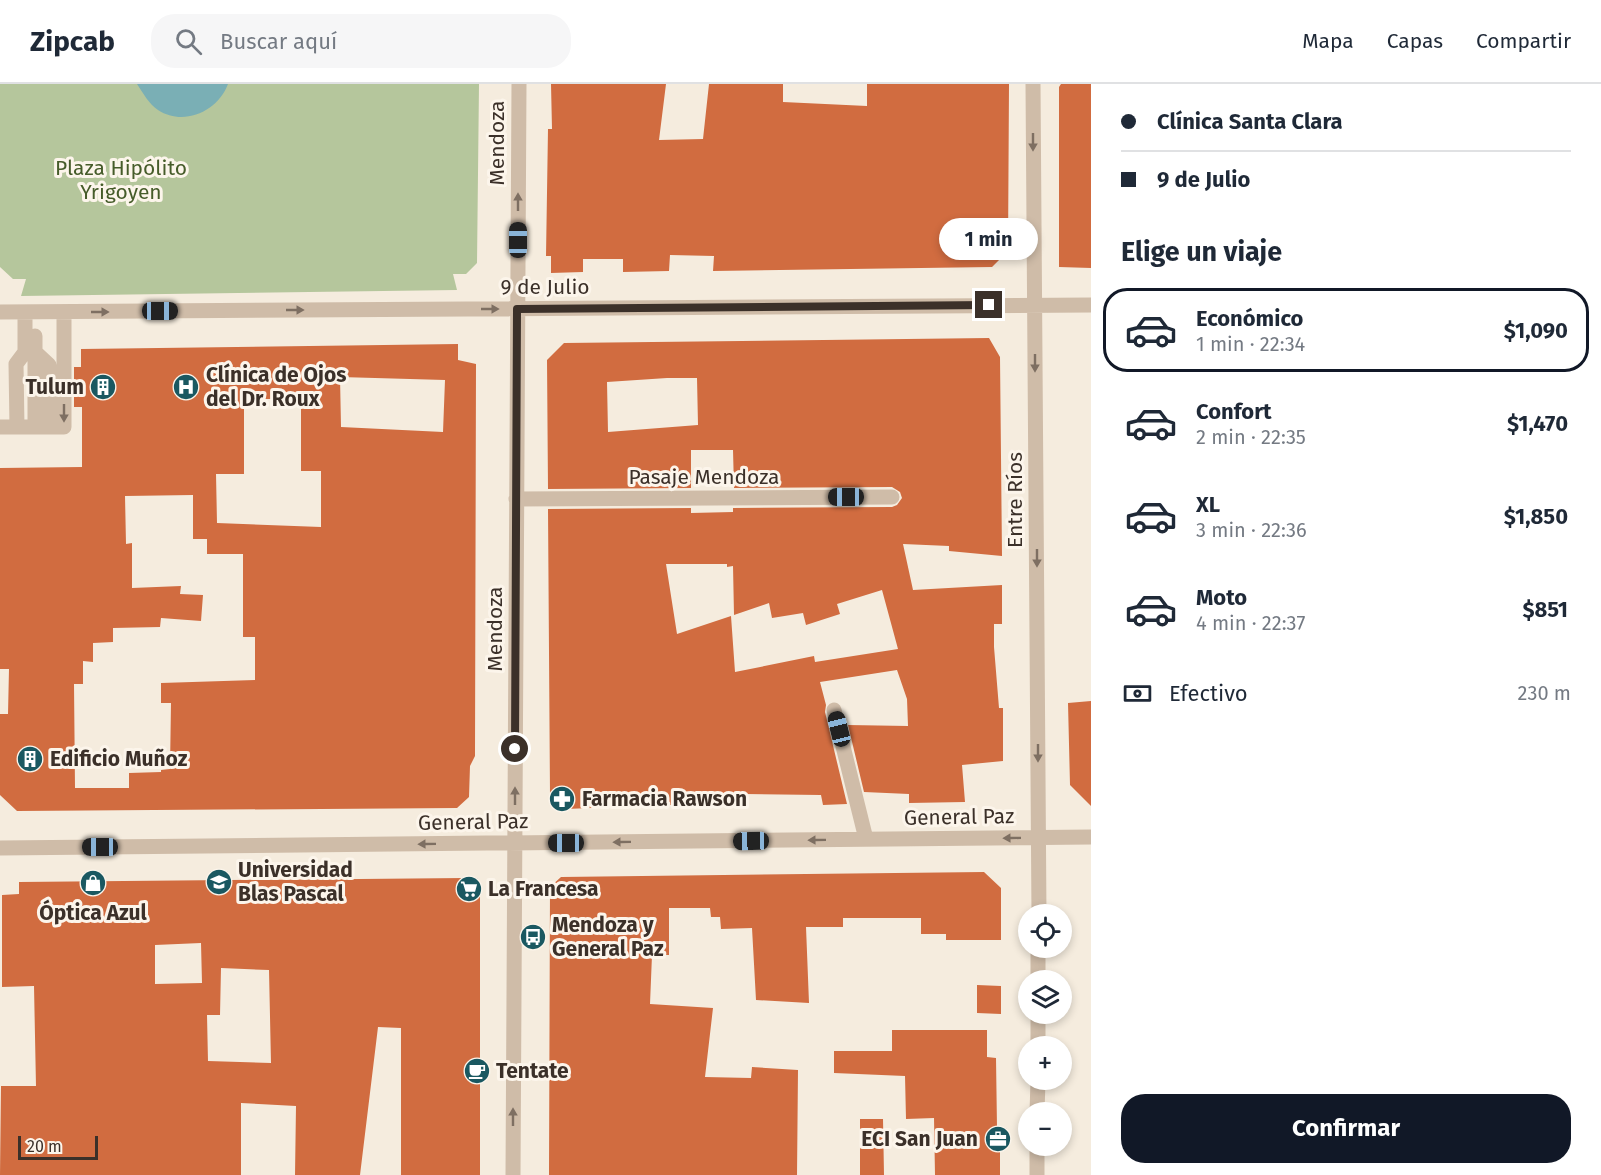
<!DOCTYPE html>
<html lang="es">
<meta charset="utf-8">
<style>
:root{--surface:#fff;--page:#f6f6f7;--text:#1f2937;--muted:#747a83;--line:#e0e1e3;--accent:#111827}
body{margin:0;font-family:"Fira Sans",sans-serif;background:var(--page);color:var(--text);height:100vh;display:flex;flex-direction:column;font-size:22px;white-space:nowrap}
*{box-sizing:border-box;margin:0}
p{font-size:20px;color:var(--muted)}
.icon{flex:none;width:33px;height:33px;fill:none;stroke:currentColor;stroke-width:2;stroke-linecap:round;stroke-linejoin:round}
.map{position:relative;flex:1;overflow:hidden}
.sheet{display:flex;flex-direction:column;background:var(--surface);width:510px}
.sheet>*{flex:none}
.guide{display:grid;align-content:center;height:132px;padding:0 30px;background:var(--surface)}
.controls{position:absolute;left:1018px;top:820px;display:grid;gap:12px}
.controls a{display:grid;place-items:center;width:54px;height:54px;border-radius:50%;background:var(--surface);box-shadow:0 3px 9px #0003;font-size:30px}
.scale{position:absolute;left:18px;bottom:15px;width:80px;box-sizing:border-box;padding-left:6px;border:3px solid #3b3029;border-top:0;font-size:16px;line-height:21px;white-space:nowrap;color:#3b3029;-webkit-text-stroke:4px #fcf5eb;paint-order:stroke}
.end{position:absolute;width:27px;height:27px;margin:-14px;border:8px solid #3b3029;background:#fff;box-shadow:0 0 0 3px #fff}
.from{border-radius:50%}
.bubble{position:absolute;height:42px;border-radius:21px;background:var(--surface);box-shadow:0 3px 9px #0003;font-size:20px;font-weight:700;line-height:42px;text-align:center}
.car{position:absolute;width:18px;height:36px;margin:-18px -9px;border-radius:8px;box-shadow:0 0 4px 2px #0007;background:linear-gradient(#222 24%,#8ab4d8 0 40%,#222 0 76%,#8ab4d8 0 86%,#222 0)}
.guide b{display:flex;align-items:center;gap:21px;height:57px;font-size:22px}
.guide b+b{border-top:2px solid var(--line)}
.guide i{width:15px;height:15px;background:var(--text)}
ul{padding:0;list-style:none}
li{display:flex;align-items:center;gap:18px;height:84px;margin:0 12px 9px;padding:0 18px;border:3px solid transparent;border-radius:24px}
li div{flex:1}
li b{display:block;font-size:22px}
li em{font-style:normal;font-weight:700}
li.selected{border-color:var(--accent)}
li>.icon{width:54px;height:54px;stroke-width:1.5}
h2{padding:0 30px;font-size:27px;line-height:72px}
.pay{display:flex;align-items:center;gap:15px;height:66px;padding:0 30px;font-size:22px}
.pay p{margin-inline-start:auto}
.cta{display:flex;gap:12px;margin-top:auto;padding:12px 30px}
.cta a{flex:1;height:69px;border-radius:24px;background:var(--accent);color:#fff;font-size:24px;font-weight:700;line-height:69px;text-align:center}
header{display:flex;align-items:center;gap:36px;box-sizing:border-box;height:84px;padding:0 30px;background:var(--surface);border-bottom:2px solid var(--line)}
header strong{font-size:28px}
nav{display:flex;gap:33px;margin-inline-start:auto;font-size:21px}
.search{width:420px;height:54px;background:var(--page);display:flex;align-items:center;gap:15px;box-sizing:border-box;padding:0 21px;border-radius:24px;color:var(--muted);font-size:22px}
main{display:flex;flex:1;min-height:0}
.map>svg:first-child{display:block}
.green{fill:#b5c69c}
.water{fill:#7aafb5}
.building{fill:#d16c40;fill-rule:evenodd}
.lines{fill:none;stroke-linecap:round;stroke-linejoin:round}
.minor{stroke:#cfbca8;stroke-width:15}
.oneway{fill:#7e6f62}
.route{stroke:#3b3029;stroke-width:8}
.labels{text-anchor:middle;stroke-width:6;stroke-linejoin:round;paint-order:stroke}
.street-label{font-size:21px;fill:#3b3029;stroke:#fcf5eb}
.park-label{font-size:21px;fill:#465c2a;stroke:#fcf5eb}
.poi-label{font-size:21px;font-weight:bold;fill:#3b3029;stroke:#fcf5eb;text-anchor:start}
</style>
<header>
<strong>Zipcab</strong>
<div class="search"><svg class="icon" aria-label="search" viewBox="0 0 24 24"><circle cx="10" cy="10" r="6"/><path d="M15 15l6 6"/></svg>Buscar aquí</div>
<nav><a>Mapa</a><a>Capas</a><a>Compartir</a></nav>
</header>
<main>
<div class="map">
<svg width="1091" height="1091" viewBox="0 0 1091 1091">
<rect width="100%" height="100%" fill="#f5ecde"/>
<!-- green -->
<path class="green" d="M0,0H479L477,179L466,190H453L457,206L21,212L26,195H13L0,183Z"/>
<!-- water -->
<path class="water" d="M137,0H228C218,27 184,43 158,26C149,20 143,9 137,0Z"/>
<!-- building -->
<path class="building" d="M551,0H666L659,56L703,55L709,0H783V18L867,22V0H1009L1008,167L992,183L713,187L714,172L670,171L669,187L623,188V175H583V188L551,189V172H546L548,45H552Z
M1061,0H1091V184L1059,183V3Z
M989,254L1000,273L1002,472L949,467V462L903,460L913,506L1002,501V540H994V563L999,624H1003V677L962,681L965,718L909,719V710L864,708L848,641L908,642L907,615L897,586L820,598L826,621L825,628L847,720L823,721L821,711L745,710L746,722L691,723L690,720L566,725L550,711L548,425L691,424V429L733,428V424L892,423L897,421L902,414L900,408L892,403L734,404L733,366H691V404L548,405L547,276L564,259ZM667,294H697L698,341L608,348L607,298ZM666,480H727V483L733,482L734,531L769,519L772,534L803,529L806,541L840,530L837,520L882,506L898,565L815,578L814,572L735,588L731,532L677,550Z
M458,260V276L476,280L475,672L470,682L469,713L457,724L17,727L0,711V630H8L9,585H0V384L82,383V323H74V283H81V265ZM340,293L445,296L443,348L341,343ZM244,315H301V387H321V443L217,439L216,390H244ZM193,411V455H207V470H243V553H255V596L161,599V619H171L170,685L161,686V688L129,689V704H75L74,600H83V577L93,578V559L113,558V544L160,543L161,534L201,537L203,511L180,510L181,502L132,504V459L126,460L125,412Z
M1091,617V722L1070,701L1068,619Z
M984,788L1001,804V856H946V850H921V834H843V843H806L809,919L756,916L752,844L721,845L720,833H711L710,824H669V871H652L650,920L713,924L705,993L751,994L752,983L798,986L797,1091H549L550,803L561,793Z
M465,794L475,799L480,809V1091H401V944L378,943L360,1091H295L296,1022L241,1019V1091H0L1,1002H36L34,902L2,903V811L19,810V798ZM201,859L202,899L155,900V861ZM221,884L269,886L271,979L208,977L207,931H220Z
M977,901L1001,902V930L977,929Z
M892,946H987V973L996,974L997,1044H1000V1091H935L934,1034L906,1035L905,992L834,989V967H892Z
M860,1035H883L884,1091H860Z"/>
<g class="lines">
<!-- minor -->
<path class="minor" d="M1033,0L1039,831
M0,228L1091,221
M35,252V343
M34,267L49,281V343
M0,343H64V228
M17,343L16,280L25,268V228
M516,415L892,413
M834,626L866,755
M0,764L1091,753
M1038,897V864
M1038,963V930
M1037,1029L1038,996
M513,1091L519,0
M1037,1091V1062"/>
</g>
<!-- one-way arrows -->
<defs><path id="oneway-solid" d="M-6-.8H1V-3.2L6.5 0L1 3.2V.8H-6Z" transform="scale(1.5)"/></defs>
<g class="oneway">
<use href="#oneway-solid" transform="translate(1033 58) rotate(90)"/>
<use href="#oneway-solid" transform="translate(518 118) rotate(-90)"/>
<use href="#oneway-solid" transform="translate(490 225)"/>
<use href="#oneway-solid" transform="translate(295 226)"/>
<use href="#oneway-solid" transform="translate(100 228)"/>
<use href="#oneway-solid" transform="translate(1035 279) rotate(90)"/>
<use href="#oneway-solid" transform="translate(64 329) rotate(90)"/>
<use href="#oneway-solid" transform="translate(1037 474) rotate(90)"/>
<use href="#oneway-solid" transform="translate(1038 669) rotate(90)"/>
<use href="#oneway-solid" transform="translate(515 712) rotate(-90)"/>
<use href="#oneway-solid" transform="translate(1012 754) rotate(179)"/>
<use href="#oneway-solid" transform="translate(817 756) rotate(179)"/>
<use href="#oneway-solid" transform="translate(622 758) rotate(179)"/>
<use href="#oneway-solid" transform="translate(427 760) rotate(179)"/>
<use href="#oneway-solid" transform="translate(513 1033) rotate(-90)"/>
</g>
<g class="lines">
<!-- route -->
<path class="route" d="M515,665L517,225L989,221"/>
</g>
<!-- icons -->
<defs>
<g id="building-disc" transform="scale(1.35)"><circle r="9.5" fill="#1a5861" stroke="#fcf5eb"/><path d="M-4-6H4V6H1V3H-1V6H-4ZM-2.5-4.3h1.7v1.8h-1.7ZM.8-4.3h1.7v1.8H.8ZM-2.5-1h1.7V.8h-1.7ZM.8-1h1.7V.8H.8Z" fill="#fff"/></g>
<g id="hospital-disc" transform="scale(1.35)"><circle r="9.5" fill="#1a5861" stroke="#fcf5eb"/><path d="M-5-5h3v3.5h4V-5h3V5h-3V1.5h-4V5h-3Z" fill="#fff"/></g>
<g id="pharmacy-disc" transform="scale(1.35)"><circle r="9.5" fill="#1a5861" stroke="#fcf5eb"/><path d="M-2-6h4v4h4v4h-4v4h-4v-4h-4v-4h4Z" fill="#fff"/></g>
<g id="university-disc" transform="scale(1.35)"><circle r="9.5" fill="#1a5861" stroke="#fcf5eb"/><path d="M0-5L7-2L0 1L-7-2ZM-4 1L0 2.5L4 1V4Q0 6-4 4Z" fill="#fff"/></g>
<g id="shop-disc" transform="scale(1.35)"><circle r="9.5" fill="#1a5861" stroke="#fcf5eb"/><path d="M-5-2.5h2.3a2.7 3.5 0 0 1 5.4 0H5L5.5 6h-11ZM-1.5-2.5h3a1.5 2.3 0 0 0-3 0Z" fill="#fff"/></g>
<g id="supermarket-disc" transform="scale(1.35)"><circle r="9.5" fill="#1a5861" stroke="#fcf5eb"/><path d="M-6-5.5h2.5l.6 2H6L4.5 2H-2.5L-4.4-4H-6ZM-1.5 3.2a1.3 1.3 0 1 0 .1 0ZM3 3.2a1.3 1.3 0 1 0 .1 0Z" fill="#fff"/></g>
<g id="bus-disc" transform="scale(1.35)"><circle r="9.5" fill="#1a5861" stroke="#fcf5eb"/><path d="M-5-6H5V4H4V6H2V4H-2V6H-4V4H-5ZM-3.5-4V0h7V-4ZM-3.5 1.2v1.5H-2V1.2ZM2 1.2v1.5H3.5V1.2Z" fill="#fff"/></g>
<g id="cafe-disc" transform="scale(1.35)"><circle r="9.5" fill="#1a5861" stroke="#fcf5eb"/><path d="M-5.5-4.5H6V0H3Q3 3.5 0 3.5H-2.5Q-5.5 3.5-5.5 0ZM3-3.2v2h1.7v-2ZM-6 4.5H4V6H-6Z" fill="#fff"/></g>
<g id="office-disc" transform="scale(1.35)"><circle r="9.5" fill="#1a5861" stroke="#fcf5eb"/><path d="M-6-3h4V-5.5h4V-3h4V5H-6ZM-1-4.5V-3h2v-1.5ZM-6 0V1H6V0Z" fill="#fff"/></g>
</defs>
<g fill-rule="evenodd">
<use href="#building-disc" x="103" y="303"/>
<use href="#hospital-disc" x="186" y="303"/>
<use href="#building-disc" x="30" y="675"/>
<use href="#pharmacy-disc" x="562" y="715"/>
<use href="#university-disc" x="219" y="798"/>
<use href="#shop-disc" x="93" y="799"/>
<use href="#supermarket-disc" x="469" y="805"/>
<use href="#bus-disc" x="533" y="853"/>
<use href="#cafe-disc" x="477" y="987"/>
<use href="#office-disc" x="998" y="1055"/>
</g>
<g class="labels">
<!-- street labels -->
<g class="street-label">
<text transform="translate(497 59) rotate(-90)" y="7">Mendoza</text>
<text x="545" y="210">9 de Julio</text>
<text x="704" y="400">Pasaje Mendoza</text>
<text transform="translate(1015 416) rotate(-90)" y="7">Entre Ríos</text>
<text transform="translate(495 545) rotate(-90)" y="7">Mendoza</text>
<text transform="translate(959 733) rotate(-1)" y="7">General Paz</text>
<text transform="translate(473 738) rotate(-1)" y="7">General Paz</text>
</g>
<!-- park labels -->
<g class="park-label">
<text x="121" y="91">Plaza Hipólito<tspan x="121" dy="24">Yrigoyen</tspan></text>
</g>
<!-- poi labels -->
<g class="poi-label">
<text x="206" y="298">Clínica de Ojos<tspan x="206" dy="24">del Dr. Roux</tspan></text>
<text x="84" y="310" text-anchor="end">Tulum</text>
<text x="50" y="682">Edificio Muñoz</text>
<text x="582" y="722">Farmacia Rawson</text>
<text x="238" y="793">Universidad<tspan x="238" dy="24">Blas Pascal</tspan></text>
<text x="488" y="812">La Francesa</text>
<text x="93" y="836" text-anchor="middle">Óptica Azul</text>
<text x="552" y="848">Mendoza y<tspan x="552" dy="24">General Paz</tspan></text>
<text x="496" y="994">Tentate</text>
<text x="978" y="1062" text-anchor="end">ECI San Juan</text>
</g>
</g>
</svg>
<div class="controls">
<a><svg class="icon" aria-label="locate" viewBox="0 0 24 24"><circle cx="12" cy="12" r="6"/><path d="M12 2v4M12 18v4M2 12h4M18 12h4"/></svg></a>
<a><svg class="icon" aria-label="layers" viewBox="0 0 24 24"><path d="M12 4l9 5-9 5-9-5zM3 14l9 5 9-5"/></svg></a>
<a>+</a>
<a>−</a>
</div>
<div class="scale">20 m</div>
<i class="end from" style="left:515px;top:665px"></i>
<i class="end" style="left:989px;top:221px"></i>
<div class="bubble" style="left:939px;top:134px;width:99px">1 min</div>
<i class="car" style="left:518px;top:156px;rotate:0deg"></i>
<i class="car" style="left:160px;top:227px;rotate:90deg"></i>
<i class="car" style="left:846px;top:413px;rotate:270deg"></i>
<i class="car" style="left:839px;top:645px;rotate:346deg"></i>
<i class="car" style="left:751px;top:757px;rotate:269deg"></i>
<i class="car" style="left:566px;top:759px;rotate:270deg"></i>
<i class="car" style="left:100px;top:763px;rotate:270deg"></i>
</div>
<section class="sheet">
<div class="guide">
<b><i class="from"></i>Clínica Santa Clara</b>
<b><i></i>9 de Julio</b>
</div>
<h2>Elige un viaje</h2>
<ul>
<li class="selected"><svg class="icon" aria-label="car" viewBox="0 0 24 24"><path d="M5 17H2v-5l4-1 3-4h7l3 4 3 1v5h-3M9 17h6M6 11h13"/><circle cx="7" cy="17" r="2"/><circle cx="17" cy="17" r="2"/></svg><div><b>Económico</b><p>1 min · 22:34</p></div><em>$1,090</em></li>
<li><svg class="icon" aria-label="car" viewBox="0 0 24 24"><path d="M5 17H2v-5l4-1 3-4h7l3 4 3 1v5h-3M9 17h6M6 11h13"/><circle cx="7" cy="17" r="2"/><circle cx="17" cy="17" r="2"/></svg><div><b>Confort</b><p>2 min · 22:35</p></div><em>$1,470</em></li>
<li><svg class="icon" aria-label="car" viewBox="0 0 24 24"><path d="M5 17H2v-5l4-1 3-4h7l3 4 3 1v5h-3M9 17h6M6 11h13"/><circle cx="7" cy="17" r="2"/><circle cx="17" cy="17" r="2"/></svg><div><b>XL</b><p>3 min · 22:36</p></div><em>$1,850</em></li>
<li><svg class="icon" aria-label="car" viewBox="0 0 24 24"><path d="M5 17H2v-5l4-1 3-4h7l3 4 3 1v5h-3M9 17h6M6 11h13"/><circle cx="7" cy="17" r="2"/><circle cx="17" cy="17" r="2"/></svg><div><b>Moto</b><p>4 min · 22:37</p></div><em>$851</em></li>
</ul>
<div class="pay"><svg class="icon" aria-label="cash" viewBox="0 0 24 24"><path d="M3 7h18v10H3z"/><circle cx="12" cy="12" r="2"/></svg>Efectivo<p>230 m</p></div>
<div class="cta"><a>Confirmar</a></div>
</section>
</main>
